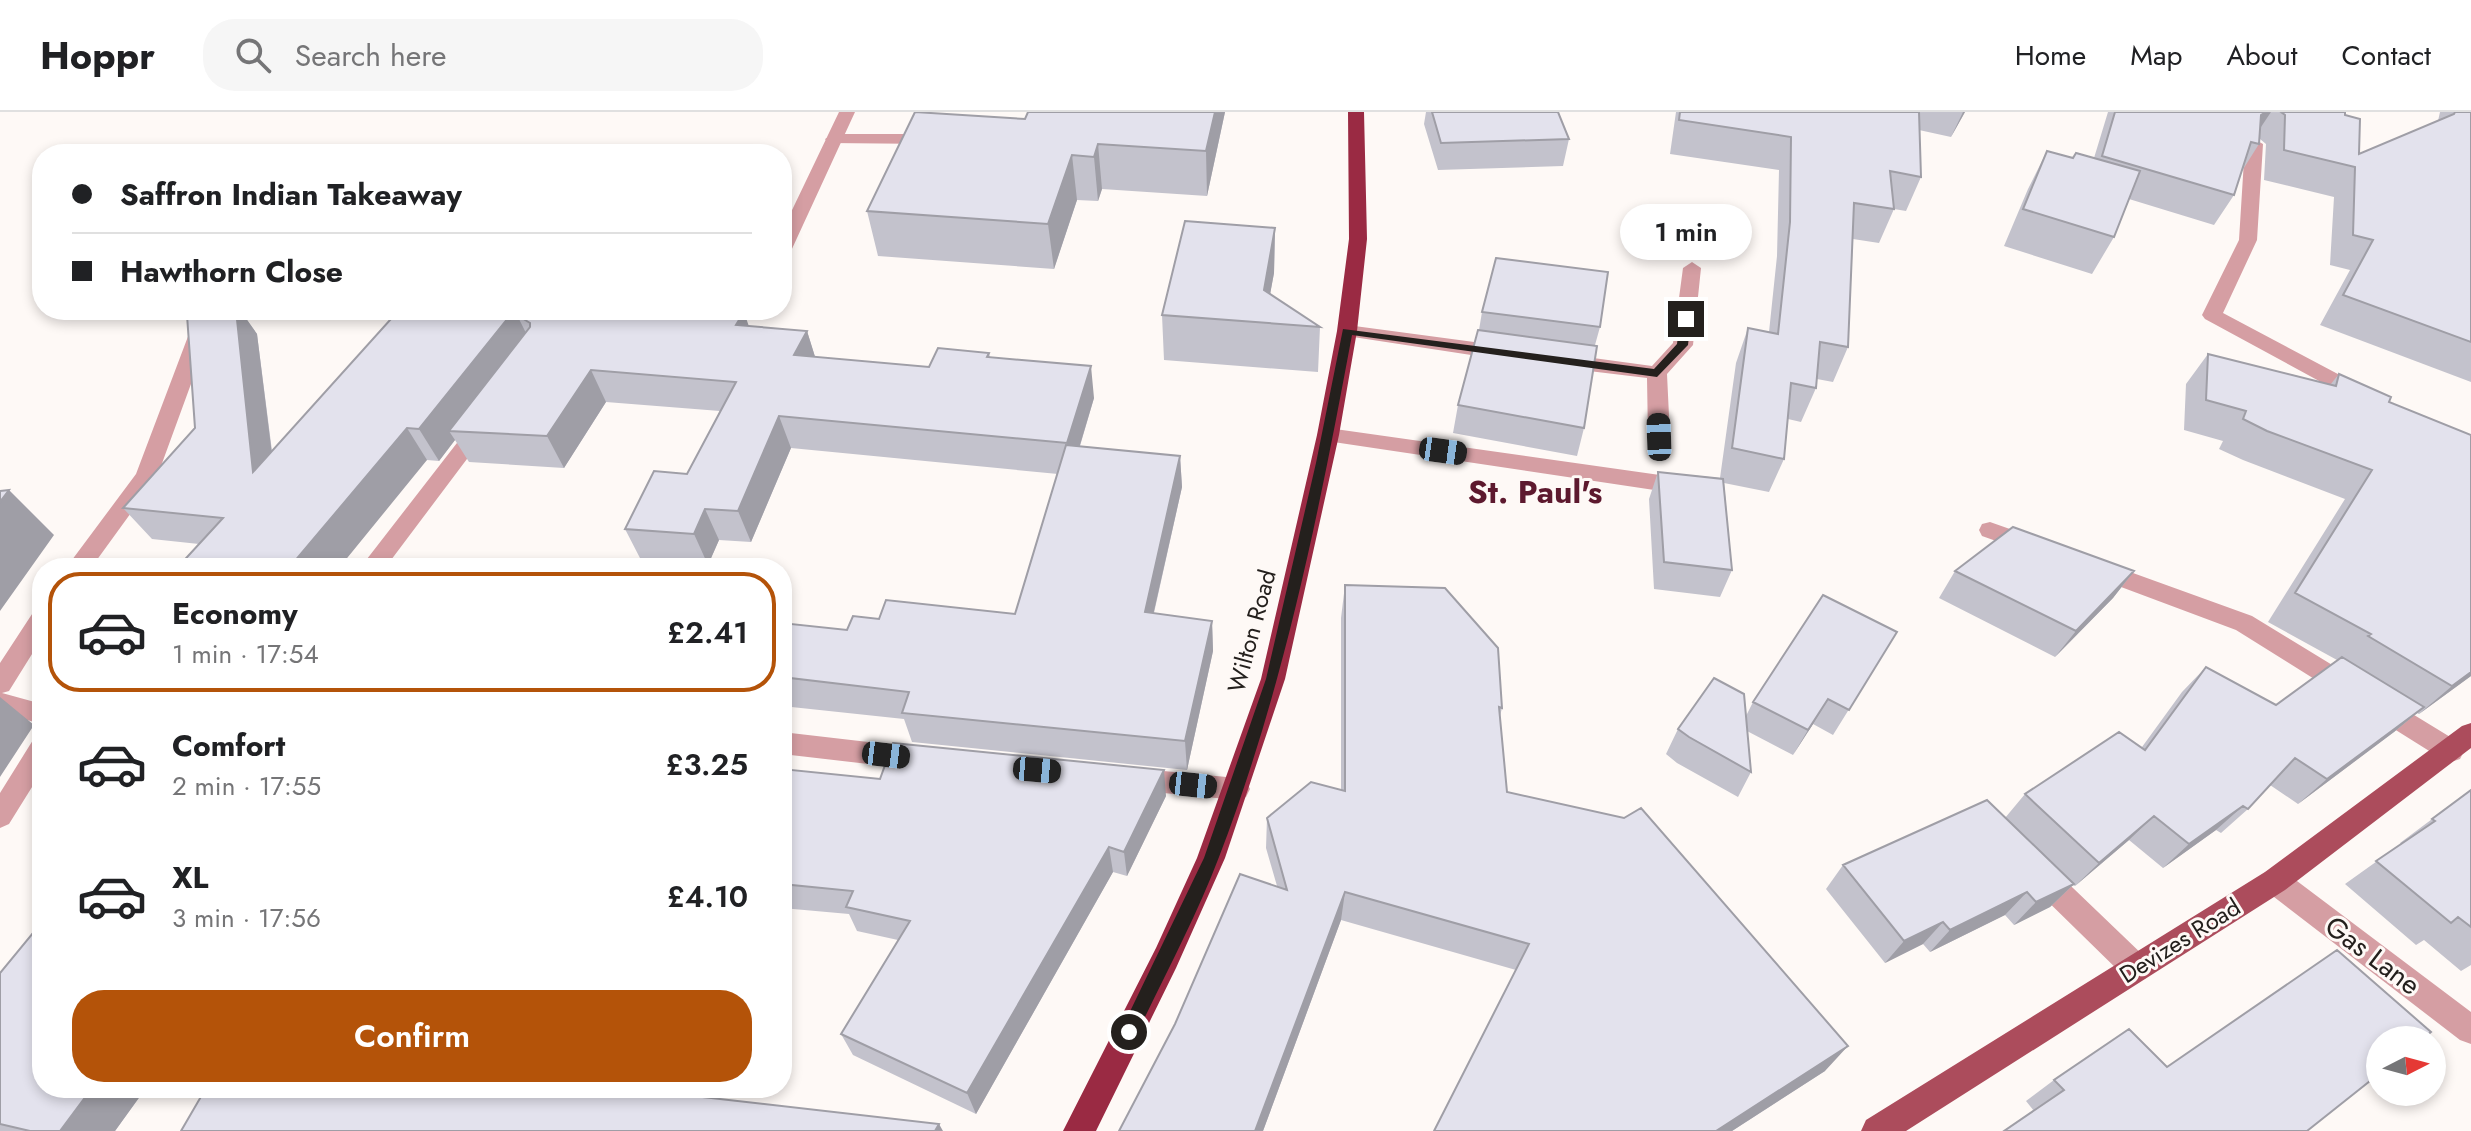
<!DOCTYPE html>
<meta charset="utf-8">
<style>
:root{--surface:#fff;--page:#f6f6f6;--text:#202124;--muted:#757577;--line:#e0e0e0;--accent:#b45309}
body{margin:0;font-family:Jost,sans-serif;background:var(--page);color:var(--text);height:100vh;display:flex;flex-direction:column;font-size:30px;white-space:nowrap}
*{box-sizing:border-box;margin:0}
p{font-size:26px;color:var(--muted)}
.icon{flex:none;width:44px;height:44px;fill:none;stroke:currentColor;stroke-width:2;stroke-linecap:round;stroke-linejoin:round}
.map{position:relative;flex:1;overflow:hidden}
.side{position:absolute;left:32px;top:446px;width:760px;height:540px;display:flex;flex-direction:column;background:var(--surface);border-radius:32px;box-shadow:0 4px 12px #0003}
.side>*{flex:none}
.top-card{position:absolute;left:32px;top:32px;width:760px;height:176px;border-radius:32px;box-shadow:0 4px 12px #0003;display:grid;align-content:center;height:176px;padding:0 40px;background:var(--surface)}
.needle{width:52px;rotate:84deg}
.fabs{position:absolute;left:2366px;top:914px;display:grid;gap:16px}
.fabs a{display:grid;place-items:center;width:80px;height:80px;border-radius:50%;background:var(--surface);box-shadow:0 4px 12px #0003;font-size:40px}
.end{position:absolute;width:36px;height:36px;margin:-18px;border:10px solid #24201d;background:#fff;box-shadow:0 0 0 4px #fff}
.from{border-radius:50%}
.bubble{position:absolute;height:56px;border-radius:28px;background:var(--surface);box-shadow:0 4px 12px #0003;font-size:26px;font-weight:600;line-height:56px;text-align:center}
.car{position:absolute;width:24px;height:48px;margin:-24px -12px;border-radius:10px;box-shadow:0 0 6px 2px #0007;background:linear-gradient(#222 24%,#8ab4d8 0 40%,#222 0 76%,#8ab4d8 0 86%,#222 0)}
.top-card b{display:flex;align-items:center;gap:28px;height:76px;font-size:30px}
.top-card b+b{border-top:2px solid var(--line)}
.top-card i{width:20px;height:20px;background:var(--text)}
ul{padding:14px 0 0;list-style:none}
li{display:flex;align-items:center;gap:24px;height:120px;margin:0 16px 12px;padding:0 24px;border:4px solid transparent;border-radius:32px}
li div{flex:1}
li b{display:block;font-size:30px}
li em{font-style:normal;font-weight:600}
li.on{border-color:var(--accent)}
li>.icon{width:72px;height:72px;stroke-width:1.5}
.action{display:flex;gap:16px;margin-top:auto;padding:16px 40px}
.action a{flex:1;height:92px;border-radius:32px;background:var(--accent);color:#fff;font-size:32px;font-weight:600;line-height:92px;text-align:center}
header{display:flex;align-items:center;gap:48px;box-sizing:border-box;height:112px;padding:0 40px;background:var(--surface);border-bottom:2px solid var(--line)}
header strong{font-size:38px}
nav{display:flex;gap:44px;margin-inline-start:auto;font-size:28px}
.search{width:560px;height:72px;background:var(--page);display:flex;align-items:center;gap:20px;box-sizing:border-box;padding:0 28px;border-radius:32px;color:var(--muted);font-size:30px}
.map>svg:first-child{display:block}
.lines{fill:none;stroke-linecap:round;stroke-linejoin:round}
.lane{fill:#d59ea3;fill-rule:evenodd}
.street{fill:#d59ea3;fill-rule:evenodd}
.primary{fill:#ac4c5c;fill-rule:evenodd}
.highway{fill:#9a2a43;fill-rule:evenodd}
.wall{fill:#c3c2cc}
.shaded-wall{fill:#9f9ea6}
.building{fill:#e3e2ed;stroke:#9f9ea6;stroke-width:2}
.route{fill:#24201d}
.labels{text-anchor:middle;stroke-width:6;stroke-linejoin:round;paint-order:stroke}
.street-label{font-size:24px;fill:#24201d;stroke:#fef9f6}
.near-street-label{font-size:28px;fill:#24201d;stroke:#fef9f6}
.district-label{font-size:32px;font-weight:bold;fill:#5d192e;stroke:#fef9f6}
</style>
<header>
<strong>Hoppr</strong>
<div class="search"><svg class="icon" aria-label="search" viewBox="0 0 24 24"><circle cx="10" cy="10" r="6"/><path d="M15 15l6 6"/></svg>Search here</div>
<nav><a>Home</a><a>Map</a><a>About</a><a>Contact</a></nav>
</header>
<div class="map">
<svg width="2471" height="1019" viewBox="0 0 2471 1019">
<rect width="100%" height="100%" fill="#fef9f6"/>
<g class="lines">
<!-- lane -->
<path class="lane" d="M834,22H933L942,27L933,32L828,31L825,27Z
M198,198H218L157,365L91,456H66L136,362Z
M1328,316L1681,366L1689,368L1692,374L1689,380L1681,382L1320,328L1317,323L1320,318Z
M1990,410L2041,428L2044,434L2041,440L2033,442L1982,424L1979,418L1982,412Z
M2097,448L2252,504L2460,631L2464,639L2460,647L2451,650L2442,647L2236,518L2089,463L2085,457L2089,451Z
M42,497V526L9,579L2,581L42,592V612L0,601V551L34,499Z
M42,625V659L9,712L0,716V681L33,628Z"/>
<!-- street -->
<path class="street" d="M839,0H855L791,139L782,145V119Z
M2254,27L2263,32L2257,128L2223,201L2368,278L2371,283L2368,288H2354L2205,207L2202,203L2239,128L2245,32Z
M1692,150L1701,156L1693,233L1667,262L1670,325L1667,330H1651L1648,325L1647,266L1564,256L1554,249L1564,242L1652,254L1673,231L1683,156Z
M1347,213L1504,234L1514,241L1504,248L1340,223L1337,219Z
M481,307L488,309L492,314L488,319L385,456H360L474,309Z
M782,620L920,636L929,639L933,647L929,655L920,658L782,642Z
M1132,656L1237,666L1246,669L1250,677L1246,685L1237,688L1132,678L1123,675L1119,667L1123,659Z
M2039,750L2049,753L2146,846L2151,856L2146,866L2136,870L2126,866L2029,771L2025,762L2029,753Z
M2275,757L2285,760L2471,900V932L2460,928L2265,778L2261,769L2265,760Z"/>
<!-- primary -->
<path class="primary" d="M2471,611V636L2285,778L1906,1019H1861L1866,1008L2265,760L2462,614Z"/>
<!-- highway -->
<path class="highway" d="M1348,0H1364L1367,127L1357,219L1339,323L1285,567L1225,746L1176,856L1096,1019H1063L1156,836L1197,746L1261,567L1317,323L1337,219L1349,127Z"/>
</g>
<!-- wall -->
<path class="wall" d="M1225,0L1207,84L1102,77L1098,89L1077,88L1054,157L878,144L867,99L1025,7Z
M1426,0H1558L1569,27L1563,54L1438,58L1424,12Z
M1676,0H1965L1951,25L1919,18L1921,65L1906,99L1894,97L1879,131L1853,127L1848,235L1833,270L1817,267L1816,276L1801,310L1788,307L1784,347L1769,380L1724,371L1732,458L1720,485L1654,477L1649,387L1658,360L1720,366L1736,251L1748,216L1769,220L1777,144L1779,58L1670,42Z
M2108,0H2345V3L2359,42L2438,9L2440,0H2471V270L2320,213L2350,158L2330,153L2334,85L2264,68L2266,32L2260,27L2259,32L2242,59L2234,83L2214,113L2129,87L2114,125L2092,162L2004,134L2028,77L2047,39L2073,46H2094Z
M1275,116L1274,161L1270,182L1320,215L1318,260L1164,248L1162,203Z
M205,198H240L257,222L272,339L399,198L749,214L807,219L815,245L929,255L989,241L990,245L1094,286L1080,334L1180,344L1182,375L1154,501L1212,509L1213,539L1187,658L912,630L904,607L782,594V511L847,518L879,507L1015,502L1058,362L791,336L751,430L719,428L708,453L641,448L625,417L687,362L720,299L606,290L564,356L469,350L455,328L439,349L427,348L199,432L152,427L123,396L195,316Z
M1482,200L1600,215L1595,233L1584,316L1577,344L1453,321L1458,293L1479,218Z
M2208,242L2330,273L2339,262L2389,290L2471,323V564L2419,602L2417,601L2394,620L2298,692L2270,673L2248,697L2221,721L2216,718L2163,756L2129,728L2075,774L2073,773L2050,795L2014,813L2005,803L1930,840L1923,832L1885,851L1826,777L1843,753L2005,706L2025,682L2142,635L2182,580L2206,555L2276,593L2337,548L2268,510L2345,387L2243,348L2219,337L2223,329L2184,318L2186,272Z
M1955,459H2134L2113,486L2055,545L1939,486Z
M1345,473L1502,596L1500,604L1507,680L1825,959L1732,1019H1434L1516,858L1341,808L1263,1019H1119L1277,774L1266,736L1267,706L1341,678V506Z
M1897,520L1833,623L1813,612L1793,643L1747,619L1751,660L1738,685L1677,651L1666,642L1678,617L1746,604L1753,590Z
M782,657L880,667L1166,684L1127,764L1113,760L976,1002L853,943L841,922L898,828L857,819L849,802L782,796Z
M2471,678V853L2461,859L2424,828L2416,833L2345,772L2401,732L2400,731Z
M0,861L42,976H146L115,1019H0Z
M2167,955L2034,999L2026,989L2054,968Z"/>
<!-- shaded-wall -->
<path class="shaded-wall" d="M1215,0H1225L1207,84L1206,39Z
M1963,0H1965L1951,25Z
M2266,0H2271L2255,24L2261,3Z
M1098,32L1102,77L1098,89L1094,45Z
M1072,43L1077,88L1054,157L1048,112Z
M1275,116L1274,161L1265,210L1264,178Z
M236,198H240L257,222L278,391L253,360Z
M744,200L755,232L736,213Z
M517,203L533,235L449,319L455,328L439,349L419,317L508,206Z
M807,219L817,251L794,243Z
M1091,254L1094,286L1071,363L1067,331Z
M591,258L606,290L564,356L547,324Z
M779,304L791,336L751,430L738,399Z
M407,316L427,348L339,456H289Z
M1180,344L1182,375L1147,530L1145,500Z
M9,378L54,423L0,499V390Z
M705,397L719,428L708,453L694,422Z
M2134,459L2113,486L2055,545L2076,519Z
M1212,509L1213,539L1187,658L1185,629Z
M2471,560V564L2419,602L2452,574Z
M0,585L34,613L0,665Z
M1828,587L1813,612L1793,643L1808,618Z
M2424,595L2394,620L2298,692L2327,667Z
M1164,658L1166,684L1127,764L1124,740Z
M2243,694L2216,718L2163,756L2189,732Z
M2154,704L2129,728L2075,774L2099,751Z
M1109,735L1113,760L976,1002L967,981Z
M2074,772L2050,795L2014,813L2036,790Z
M1345,780L1341,808L1263,1019H1255Z
M2027,780L2005,803L1930,840L1950,818Z
M1943,810L1923,832L1885,851L1904,829Z
M1848,934L1825,959L1732,1019H1716Z
M92,976H146L115,1019H60Z
M939,1012L943,1019H935Z"/>
<!-- building -->
<path class="building" d="M915,0L1025,7L1028,0H1215L1206,39L1098,32L1094,45L1072,43L1048,112L867,99Z
M1432,0H1558L1569,27L1441,31Z
M1680,0H1919L1921,65L1890,59L1894,97L1854,91L1848,235L1820,230L1816,276L1791,271L1784,347L1732,336L1748,216L1778,222L1790,110L1791,25L1679,8Z
M2115,0H2266L2261,3L2259,32L2251,30L2234,83L2102,44Z
M2281,0H2345V3L2360,7L2359,42L2454,2L2455,0H2471V230L2343,183L2373,128L2353,123L2355,55L2284,38L2285,3Z
M2047,39L2073,46L2076,41L2140,59L2114,125L2023,97Z
M1185,109L1275,116L1264,178L1320,215L1162,203Z
M1496,146L1608,160L1600,215L1482,200Z
M205,198H236L253,360L399,198H720L744,200L736,213L807,219L794,243L929,255L938,236L989,241L987,245L1091,254L1067,331L779,304L738,399L705,397L694,422L625,417L654,359L687,362L736,270L591,258L547,324L449,319L530,215V211L517,203L508,206L419,317L407,316L289,456H177L223,406L123,396L195,316L187,203Z
M1478,218L1597,234L1584,316L1458,293Z
M2208,242L2336,274L2339,262L2391,285L2389,290L2471,323V560L2452,574L2368,524L2371,522L2295,481L2372,358L2267,319L2243,307L2246,299L2206,288Z
M1066,333L1180,344L1145,500L1212,509L1185,629L902,601L909,580L782,565V511L847,518L853,504L879,507L886,488L1015,502Z
M1658,360L1723,367L1732,458L1664,450Z
M9,378L0,390V379Z
M2013,415L2134,459L2076,519L1955,459Z
M414,453L457,456H411Z
M1345,473L1445,476L1498,536L1502,596L1499,595L1507,680L1624,706L1641,696L1848,934L1716,1019H1434L1529,832L1345,780L1255,1019H1119L1175,912L1240,762L1287,778L1267,706L1311,670L1345,679Z
M1823,483L1897,520L1849,598L1828,587L1808,618L1753,590Z
M2342,545L2424,595L2327,667L2295,646L2248,697L2243,694L2189,732L2154,704L2099,751L2025,682L2119,620L2145,638L2206,555L2276,593Z
M1714,566L1744,582L1751,660L1689,625L1678,617Z
M893,631L1164,658L1124,740L1109,735L967,981L841,922L910,809L846,795L853,779L782,772V657L880,667Z
M2471,678V815L2458,805L2451,811L2376,749L2435,709L2432,707Z
M1987,688L2074,772L2036,790L2027,780L1950,818L1943,810L1904,829L1843,753Z
M42,810V976H92L60,1019H30L0,1012V861Z
M2337,838L2431,920L2421,928H2380V961L2307,1019H2004L2064,978L2054,968L2129,917L2167,955Z
M206,976H623L939,1012L935,1019H181Z"/>
<!-- route -->
<path class="route" d="M1686,204L1691,207L1688,233L1657,265L1352,223C1319,400 1284,576 1219,745C1196,806 1163,866 1135,926H1123V914L1204,746L1266,567L1316,351L1343,217L1654,257L1677,232L1680,207Z"/>
<g class="labels">
<!-- street labels -->
<g class="street-label">
<text transform="translate(1252 519) rotate(-75)" y="8">Wilton Road</text>
<text transform="translate(2180 829) rotate(-32)" y="8">Devizes Road</text>
</g>
<!-- near-street labels -->
<g class="near-street-label">
<text transform="translate(2373 843) rotate(37)" y="10">Gas Lane</text>
</g>
<!-- district labels -->
<g class="district-label">
<text x="1535" y="391">St. Paul's</text>
</g>
</g>
</svg>
<div class="fabs">
<a><svg class="needle" viewBox="-14 -14 28 28"><path d="M0-13l5 13h-10z" fill="#e53935"/><path d="M0 13l5-13h-10z" fill="#757577"/></svg></a>
</div>
<i class="end from" style="left:1129px;top:920px"></i>
<i class="end" style="left:1686px;top:207px"></i>
<div class="bubble" style="left:1620px;top:92px;width:132px">1 min</div>
<i class="car" style="left:1659px;top:325px;rotate:358deg"></i>
<i class="car" style="left:1443px;top:339px;rotate:98deg"></i>
<i class="car" style="left:886px;top:643px;rotate:97deg"></i>
<i class="car" style="left:1037px;top:658px;rotate:95deg"></i>
<i class="car" style="left:1193px;top:673px;rotate:96deg"></i>
<div class="top-card">
<b><i class="from"></i>Saffron Indian Takeaway</b>
<b><i></i>Hawthorn Close</b>
</div>
<section class="side">
<ul>
<li class="on"><svg class="icon" aria-label="car" viewBox="0 0 24 24"><path d="M5 17H2v-5l4-1 3-4h7l3 4 3 1v5h-3M9 17h6M6 11h13"/><circle cx="7" cy="17" r="2"/><circle cx="17" cy="17" r="2"/></svg><div><b>Economy</b><p>1 min · 17:54</p></div><em>£2.41</em></li>
<li><svg class="icon" aria-label="car" viewBox="0 0 24 24"><path d="M5 17H2v-5l4-1 3-4h7l3 4 3 1v5h-3M9 17h6M6 11h13"/><circle cx="7" cy="17" r="2"/><circle cx="17" cy="17" r="2"/></svg><div><b>Comfort</b><p>2 min · 17:55</p></div><em>£3.25</em></li>
<li><svg class="icon" aria-label="car" viewBox="0 0 24 24"><path d="M5 17H2v-5l4-1 3-4h7l3 4 3 1v5h-3M9 17h6M6 11h13"/><circle cx="7" cy="17" r="2"/><circle cx="17" cy="17" r="2"/></svg><div><b>XL</b><p>3 min · 17:56</p></div><em>£4.10</em></li>
</ul>
<div class="action"><a>Confirm</a></div>
</section>
</div>
